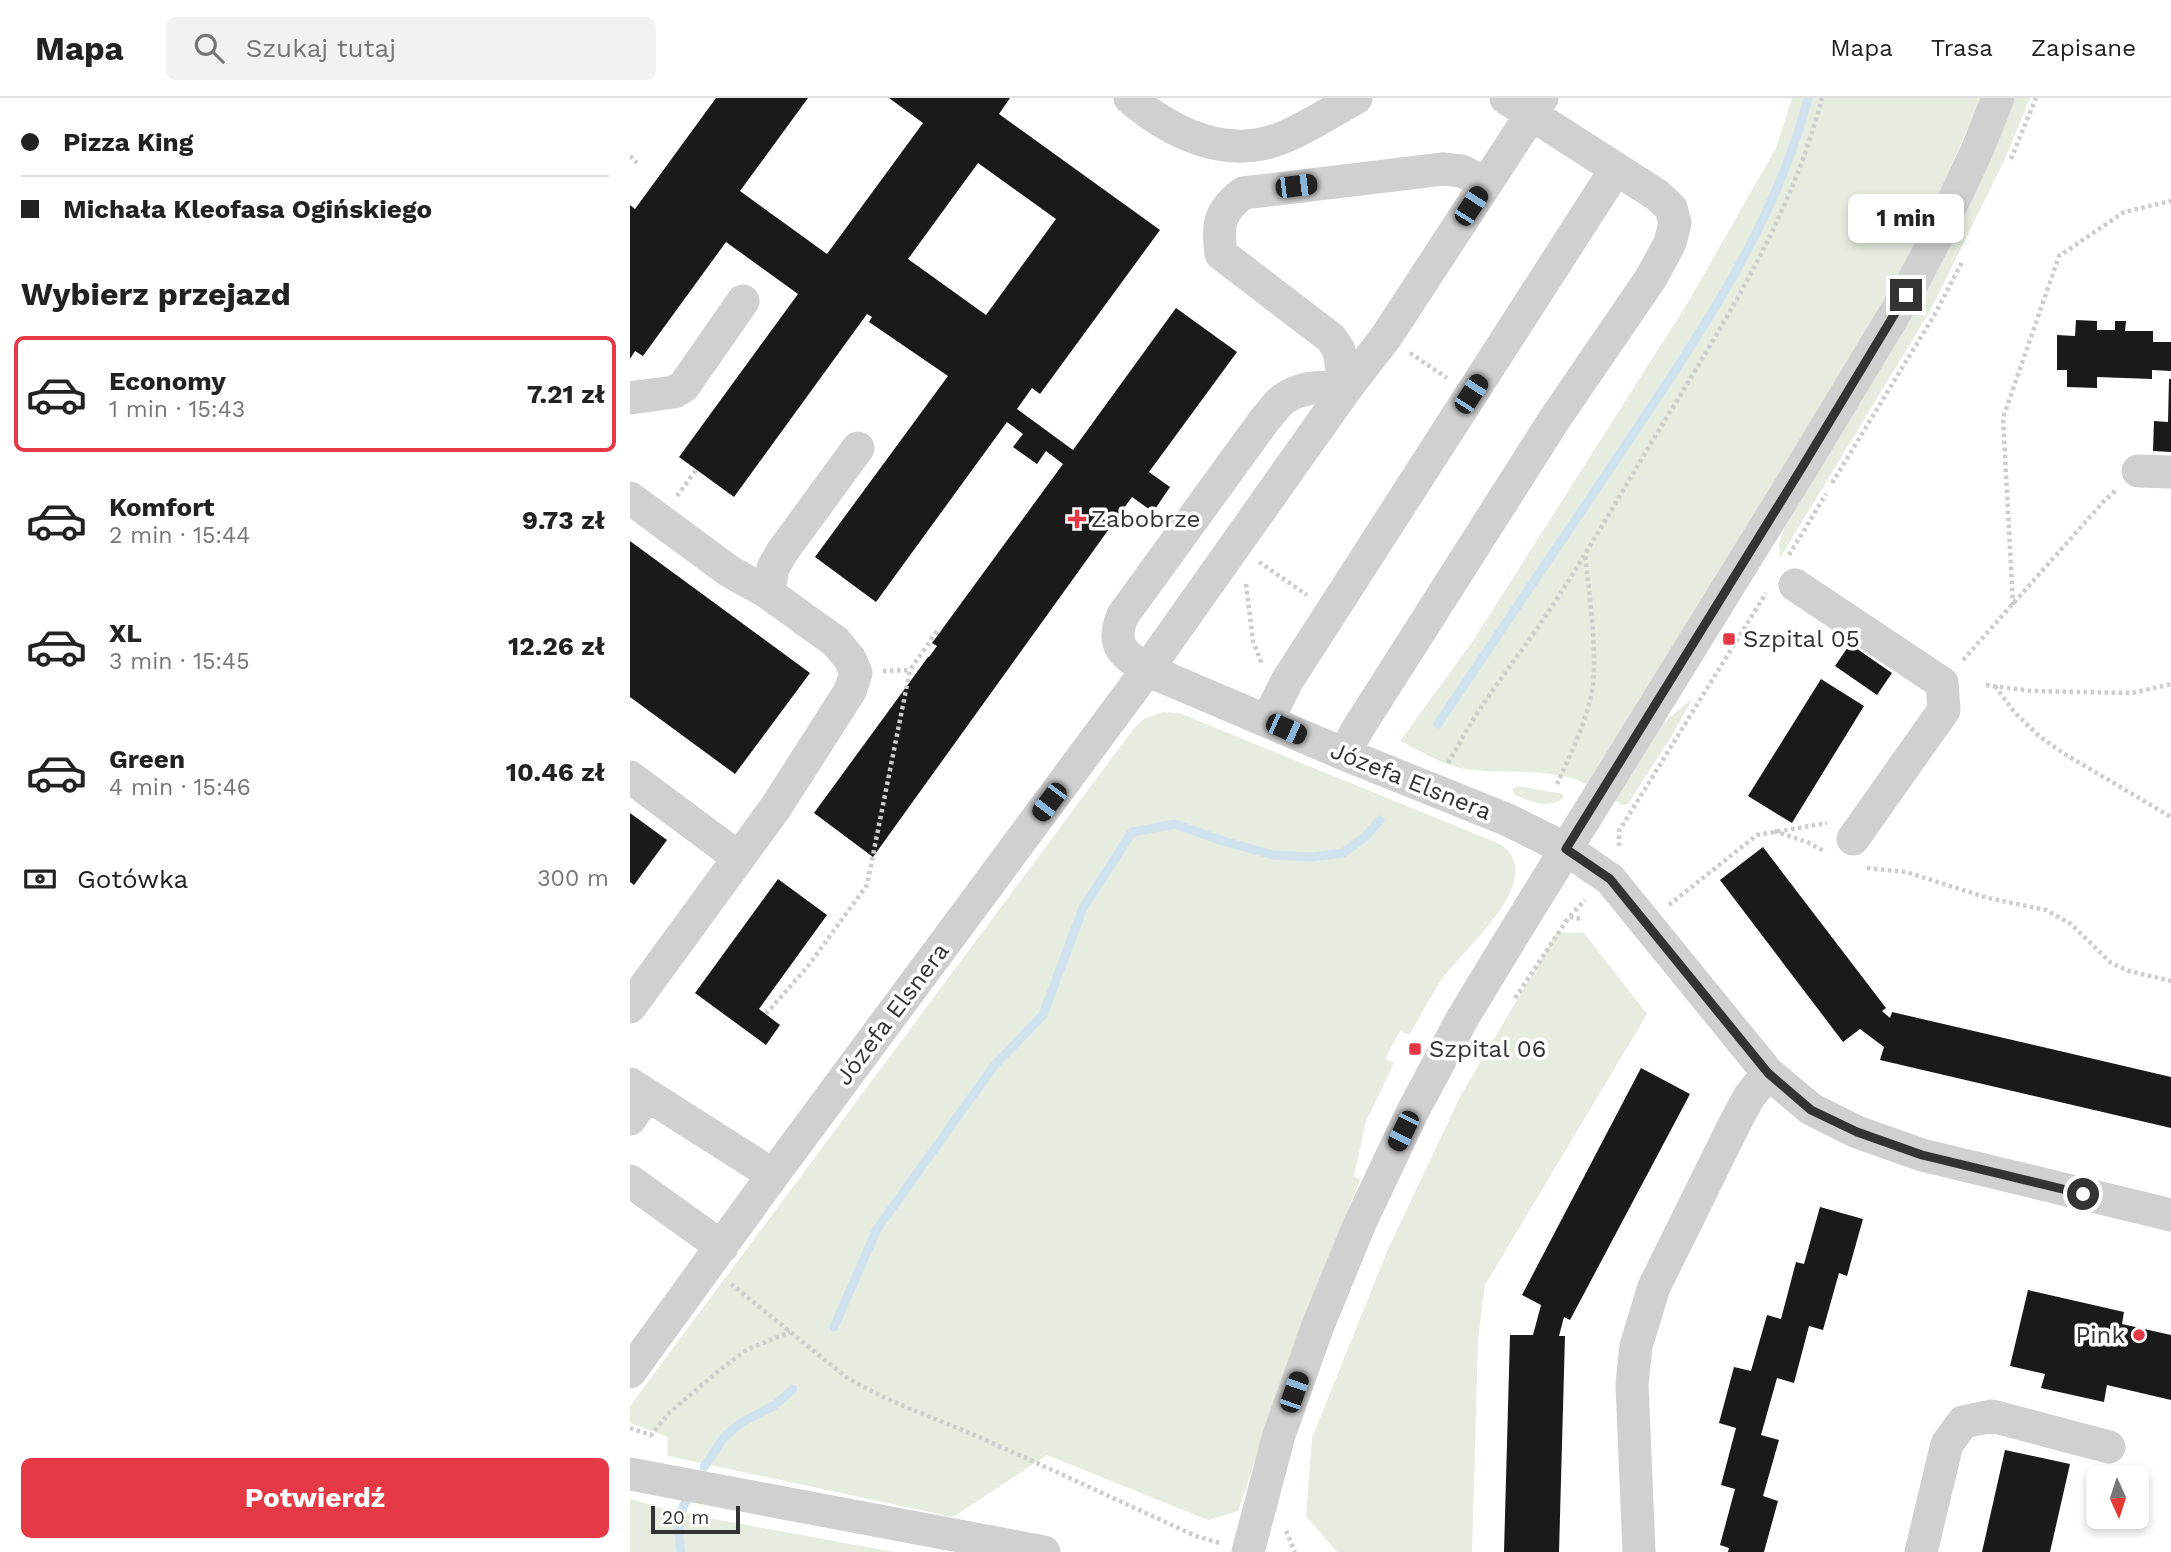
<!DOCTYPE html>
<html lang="pl">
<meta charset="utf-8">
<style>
:root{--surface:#fff;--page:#f2f2f2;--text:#222;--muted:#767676;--line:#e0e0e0;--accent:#e63946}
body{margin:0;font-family:"Work Sans",sans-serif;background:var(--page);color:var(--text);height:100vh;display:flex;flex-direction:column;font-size:26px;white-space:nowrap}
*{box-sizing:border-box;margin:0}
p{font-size:23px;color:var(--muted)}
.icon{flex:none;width:38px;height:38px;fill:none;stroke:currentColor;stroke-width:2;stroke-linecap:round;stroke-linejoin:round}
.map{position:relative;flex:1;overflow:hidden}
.details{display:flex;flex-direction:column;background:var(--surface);width:630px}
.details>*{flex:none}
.top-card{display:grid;align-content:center;height:154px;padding:0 21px;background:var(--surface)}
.needle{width:46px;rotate:177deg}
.tools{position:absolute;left:1456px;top:1368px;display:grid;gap:14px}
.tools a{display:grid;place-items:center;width:63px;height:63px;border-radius:10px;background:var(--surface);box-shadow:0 4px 10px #0003;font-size:35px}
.scale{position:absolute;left:21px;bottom:18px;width:89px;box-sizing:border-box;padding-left:7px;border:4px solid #333;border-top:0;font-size:19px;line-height:24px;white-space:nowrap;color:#333;-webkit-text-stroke:5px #fff;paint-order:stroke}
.end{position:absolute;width:32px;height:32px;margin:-16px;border:9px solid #333;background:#fff;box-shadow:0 0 0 4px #fff}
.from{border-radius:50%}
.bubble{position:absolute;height:49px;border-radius:10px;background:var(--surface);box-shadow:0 4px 10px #0003;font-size:23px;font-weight:700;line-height:49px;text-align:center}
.car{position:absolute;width:21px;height:42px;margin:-21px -10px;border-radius:9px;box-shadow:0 0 5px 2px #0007;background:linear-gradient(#222 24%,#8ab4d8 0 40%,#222 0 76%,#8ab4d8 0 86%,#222 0)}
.top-card b{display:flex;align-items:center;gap:24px;height:66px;font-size:26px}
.top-card b+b{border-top:2px solid var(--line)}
.top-card i{width:18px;height:18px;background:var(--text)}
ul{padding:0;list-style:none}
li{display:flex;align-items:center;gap:21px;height:116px;margin:0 14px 10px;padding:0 7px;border:4px solid transparent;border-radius:10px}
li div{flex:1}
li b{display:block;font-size:26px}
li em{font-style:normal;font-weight:700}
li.on{border-color:var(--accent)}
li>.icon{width:63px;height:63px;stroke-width:1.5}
h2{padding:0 21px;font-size:32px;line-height:84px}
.pay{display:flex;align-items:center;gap:18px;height:77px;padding:0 21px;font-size:26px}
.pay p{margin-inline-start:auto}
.primary-button{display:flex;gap:14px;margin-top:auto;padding:14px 21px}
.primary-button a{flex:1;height:80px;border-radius:10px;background:var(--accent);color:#fff;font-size:28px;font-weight:700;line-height:80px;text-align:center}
header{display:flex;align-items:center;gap:42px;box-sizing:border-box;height:98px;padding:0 35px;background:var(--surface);border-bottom:2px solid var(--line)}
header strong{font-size:33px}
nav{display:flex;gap:38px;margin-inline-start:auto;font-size:24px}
.search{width:490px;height:63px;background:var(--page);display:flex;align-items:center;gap:18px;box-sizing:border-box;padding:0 24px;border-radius:10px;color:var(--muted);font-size:26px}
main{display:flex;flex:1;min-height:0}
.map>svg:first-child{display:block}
.green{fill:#e6ecdf}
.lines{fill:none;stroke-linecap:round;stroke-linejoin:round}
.stream{stroke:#cfe2ee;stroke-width:9}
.building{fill:#1a1a1a;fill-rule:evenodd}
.path{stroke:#cdcdcd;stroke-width:4.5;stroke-dasharray:3.5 3.5;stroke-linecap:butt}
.minor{stroke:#d0d0d0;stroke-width:33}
.route{stroke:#333;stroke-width:9}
.poi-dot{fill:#e63946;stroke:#fff;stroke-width:2.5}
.labels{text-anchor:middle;stroke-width:7;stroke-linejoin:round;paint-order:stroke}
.poi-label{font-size:24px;fill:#333;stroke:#fff;text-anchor:start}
.street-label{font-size:24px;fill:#333;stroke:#fff}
</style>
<header>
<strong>Mapa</strong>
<div class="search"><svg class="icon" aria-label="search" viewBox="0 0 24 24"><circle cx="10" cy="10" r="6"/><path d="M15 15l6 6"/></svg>Szukaj tutaj</div>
<nav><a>Mapa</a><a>Trasa</a><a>Zapisane</a></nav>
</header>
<main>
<section class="details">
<div class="top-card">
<b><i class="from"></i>Pizza King</b>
<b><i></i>Michała Kleofasa Ogińskiego</b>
</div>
<h2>Wybierz przejazd</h2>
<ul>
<li class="on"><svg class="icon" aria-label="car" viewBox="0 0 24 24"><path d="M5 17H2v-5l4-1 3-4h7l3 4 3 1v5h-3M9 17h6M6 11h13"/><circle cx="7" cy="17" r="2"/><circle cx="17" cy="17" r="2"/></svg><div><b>Economy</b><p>1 min · 15:43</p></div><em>7.21 zł</em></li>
<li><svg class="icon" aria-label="car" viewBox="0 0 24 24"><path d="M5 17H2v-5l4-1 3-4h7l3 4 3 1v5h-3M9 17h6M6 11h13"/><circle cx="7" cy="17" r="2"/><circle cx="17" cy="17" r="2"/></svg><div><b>Komfort</b><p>2 min · 15:44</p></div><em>9.73 zł</em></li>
<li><svg class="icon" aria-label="car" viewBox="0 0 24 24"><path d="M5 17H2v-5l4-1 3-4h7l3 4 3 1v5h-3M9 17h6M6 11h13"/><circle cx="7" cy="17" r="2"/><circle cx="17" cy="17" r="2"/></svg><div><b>XL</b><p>3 min · 15:45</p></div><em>12.26 zł</em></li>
<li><svg class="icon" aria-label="car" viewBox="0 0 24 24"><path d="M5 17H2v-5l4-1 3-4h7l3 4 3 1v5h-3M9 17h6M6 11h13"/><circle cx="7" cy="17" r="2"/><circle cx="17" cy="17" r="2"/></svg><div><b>Green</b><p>4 min · 15:46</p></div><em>10.46 zł</em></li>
</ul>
<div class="pay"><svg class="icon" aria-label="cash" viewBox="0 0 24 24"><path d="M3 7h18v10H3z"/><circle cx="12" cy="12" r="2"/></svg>Gotówka<p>300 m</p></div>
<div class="primary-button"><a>Potwierdź</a></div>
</section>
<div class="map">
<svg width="1541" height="1454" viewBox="0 0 1541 1454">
<rect width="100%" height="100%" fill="#fff"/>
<!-- green -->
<path class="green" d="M1162,0H1351L1295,127L1263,187L1209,279L957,686C920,668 874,677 835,671C815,668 789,652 770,643L843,543L1057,206L1146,50Z
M1385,0H1400L1375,61L1300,213L1150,460L1149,446L1155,428L1362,57Z
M1063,600L1041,639L998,706L992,707L984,702L1031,627Z
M532,614L549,615L870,746C876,751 882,756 884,763C897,798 831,855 812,881C800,898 790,919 779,937L770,933L755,961L764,965L736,1024L724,1078L730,1082L672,1224L608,1413L578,1422L417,1357L323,1419L38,1358V1339L0,1325V1308L505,629L514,621Z
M888,688L933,696V700C917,712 901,703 884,697L883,691Z
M927,834L954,835L1017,916L855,1187L848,1242L842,1454H707L676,1418L682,1340L758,1151L831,997Z
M0,1401L46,1414L264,1454H0Z"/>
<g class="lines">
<!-- stream -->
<path class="stream" d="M808,626C869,536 930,445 991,354C1064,244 1145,130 1178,0
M204,1229L247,1131L363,969L413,917L453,810L502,734L545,726L593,743L643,757L682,759L713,755L735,739L750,722
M74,1369L94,1339L111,1325L145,1307L163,1291
M51,1454C48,1432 46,1421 57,1401"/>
</g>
<!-- building -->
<path class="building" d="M86,0H178L110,93L197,156L293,25L259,0H380L369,16L530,132L410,296L402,290L387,311L443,352L546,210L607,254L519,374L540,389L523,414L502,399L243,759L184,715L298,559H299L307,548L302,545L433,366L416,353L407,366L383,349L393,336L377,324L246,504L185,459L318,278L239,224L242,219L237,216L104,399L49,359L168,196L96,144L13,258L5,253L0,261V107L5,111ZM348,65L426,121L356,217L278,161Z
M1446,222L1467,223V232H1485V223H1496L1495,233H1523V244H1541V273L1522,272V281L1467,279V290L1437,289V272H1427V237L1445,238Z
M1539,281H1541V354L1523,353L1524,323L1538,324Z
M0,443L180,575L105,676L0,599Z
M1220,546L1262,575L1247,597L1205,568Z
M1191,581L1234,608L1162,725L1118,698Z
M0,715L37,742L4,787L0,784Z
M1133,749L1256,910L1252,913L1260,920L1262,914L1541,979V1030L1250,962L1254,949L1230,931L1213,944L1090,782Z
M148,781L197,817L129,911L150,927L136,947L65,895Z
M1011,970L1060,996L940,1222L934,1219L929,1238H935L929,1454H874L880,1237H903L911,1207L892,1197Z
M1190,1109L1233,1121L1217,1178L1209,1175L1193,1232L1179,1228L1164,1285L1147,1280L1131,1337L1149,1342L1133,1398L1148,1403L1134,1454H1098L1099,1450L1090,1447L1105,1391L1091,1387L1106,1330L1089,1325L1104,1269L1121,1273L1137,1217L1151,1221L1166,1164L1174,1166Z
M1398,1192L1494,1214L1492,1226L1541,1237V1302L1477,1287L1474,1304L1411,1290L1415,1276L1380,1268Z
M1375,1352L1440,1366L1420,1454H1352Z"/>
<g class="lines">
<!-- path -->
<path class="path" d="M0,58L7,65
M1381,61L1406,0
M780,255L817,280
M1202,385L1305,216L1332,164
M47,398L66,372
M1159,457L1196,396
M629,464L677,497
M616,486L623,543L632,566
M1383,507L1373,320L1429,158L1494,114L1541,103
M1333,562L1474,403L1486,392
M253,573L280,572
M1356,587L1402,593L1502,595L1541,586
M1365,588L1385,615L1409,638L1433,655L1541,719
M818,665C828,648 837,631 848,614C871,579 898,545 921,510C966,441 1005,370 1048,301C1106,205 1164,109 1192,0
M927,686C942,653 963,611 964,574C965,535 959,494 955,456
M1144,733L1177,744L1194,753
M989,748V733L1136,495
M1237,770L1276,774L1358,800L1416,812L1441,826L1481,865L1499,873L1541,883
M1039,807L1127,737L1197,725
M940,818L955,802
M885,900L939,819L952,821
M136,916L178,868L237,787L280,572L307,533L310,535
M101,1186L216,1279C256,1303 299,1318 342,1336C417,1369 491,1404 566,1438L590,1445
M0,1330L21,1337L40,1314L91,1271L118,1251L160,1234
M656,1433L665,1454"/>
<!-- minor -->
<path class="minor" d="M500,0C542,36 599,63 654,39C679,29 702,13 726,0
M856,86L832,73L813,71L613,95C589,114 587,126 591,156L701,240L709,252L715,292C695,288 673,288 655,300C648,304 642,314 636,320L493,517C480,548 493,555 517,572L715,292L756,239L912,0
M0,300L44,294L54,288L113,203
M1508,373L1541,374
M0,400L99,473L138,495L206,544L220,561L226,575L220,593L146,709L0,909
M1165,487L1312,585L1314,612L1223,741
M138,495L143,470L152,454L228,350
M637,623L657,583L986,71
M714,656L727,632L924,322L1021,180L1040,145L1045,125L1041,110L1027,97L876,0
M0,679L109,760
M0,986L143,1077
M0,1021L16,997
M0,1083L92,1149
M0,1274L143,1077L517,572L714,656L878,722L936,751L980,781L1138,975L1181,1011L1227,1034L1292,1057L1541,1117
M0,1376L414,1454
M618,1454L649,1337L687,1230L730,1125L783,1013L832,921L883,837L1171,371L1276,197L1308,136L1348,50L1368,0
M1009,1454L1002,1286L1006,1248L1024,1189L1105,1025L1119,999L1138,975
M1291,1454L1317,1346L1333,1324L1362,1318L1479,1349"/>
</g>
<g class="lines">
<!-- route -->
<path class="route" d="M1276,197L1171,371L936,751L980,781L1138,975L1181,1012L1227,1034L1292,1057L1453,1096"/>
</g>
<!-- markers -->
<g class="poi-dot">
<path d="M443.5 410.5h7v7h7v7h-7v7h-7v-7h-7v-7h7z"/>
<rect x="1092" y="534" width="14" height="14" rx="3.5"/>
<rect x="778" y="944" width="14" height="14" rx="3.5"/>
<circle cx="1509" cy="1237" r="7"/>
</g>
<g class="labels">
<!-- poi labels -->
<g class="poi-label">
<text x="461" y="429">Zabobrze</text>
<text x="1113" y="549">Szpital 05</text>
<text x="799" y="959">Szpital 06</text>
<text x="1495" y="1245" text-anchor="end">Pink</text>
</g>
<!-- street labels -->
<g class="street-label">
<text transform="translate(781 683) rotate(22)" y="8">Józefa Elsnera</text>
<text transform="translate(262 916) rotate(-53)" y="8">Józefa Elsnera</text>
</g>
</g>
</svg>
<div class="tools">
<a><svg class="needle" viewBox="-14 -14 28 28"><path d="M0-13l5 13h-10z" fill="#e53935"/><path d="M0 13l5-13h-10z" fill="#767676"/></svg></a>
</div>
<div class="scale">20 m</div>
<i class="end from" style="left:1453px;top:1096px"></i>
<i class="end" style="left:1276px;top:197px"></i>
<div class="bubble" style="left:1218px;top:96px;width:116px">1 min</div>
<i class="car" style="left:666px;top:88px;rotate:83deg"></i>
<i class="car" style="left:841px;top:108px;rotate:33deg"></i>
<i class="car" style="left:841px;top:296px;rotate:33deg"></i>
<i class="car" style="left:656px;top:631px;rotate:114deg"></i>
<i class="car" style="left:419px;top:704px;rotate:217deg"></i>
<i class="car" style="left:773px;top:1033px;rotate:206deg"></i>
<i class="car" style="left:664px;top:1294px;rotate:19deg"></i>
</div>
</main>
